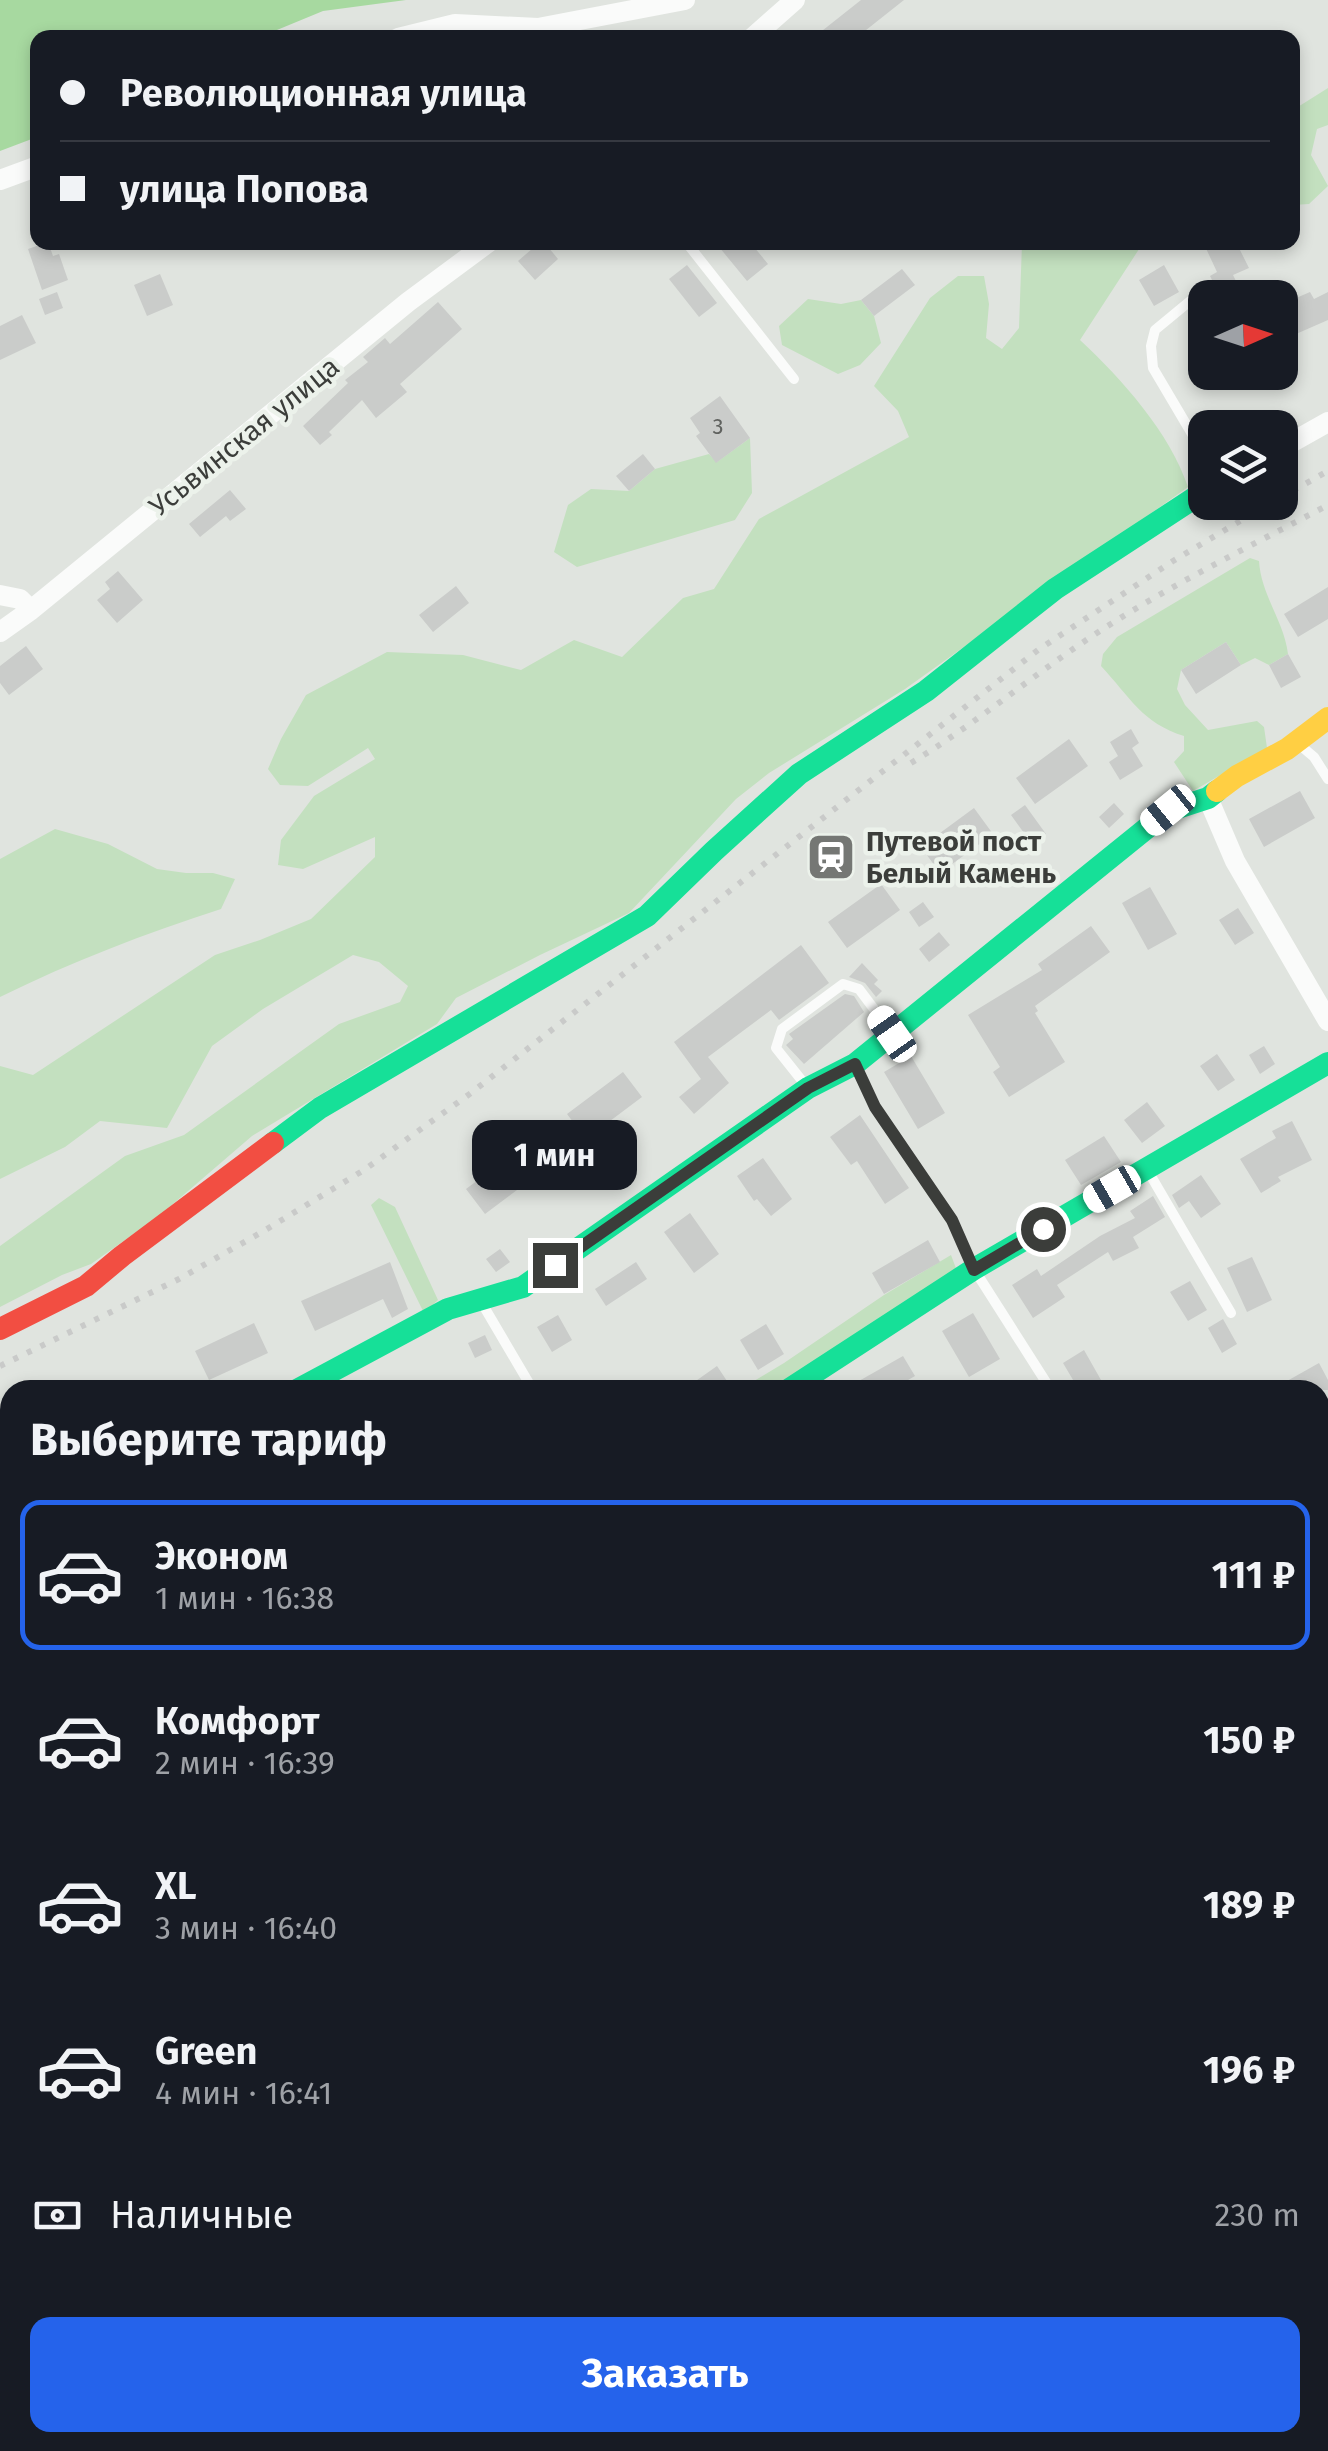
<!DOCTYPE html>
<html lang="ru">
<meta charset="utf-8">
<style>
:root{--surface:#171b24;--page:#242831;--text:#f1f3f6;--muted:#9ea1a6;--line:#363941;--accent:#2563eb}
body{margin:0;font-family:"Fira Sans",sans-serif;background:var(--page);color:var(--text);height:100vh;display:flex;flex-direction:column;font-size:38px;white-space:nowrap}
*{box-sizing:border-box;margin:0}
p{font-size:32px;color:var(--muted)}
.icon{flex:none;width:55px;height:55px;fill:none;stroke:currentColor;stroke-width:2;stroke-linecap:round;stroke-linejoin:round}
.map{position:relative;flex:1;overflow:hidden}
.side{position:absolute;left:0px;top:1380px;width:1330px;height:1072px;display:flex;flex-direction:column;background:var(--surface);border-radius:30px 30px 0 0;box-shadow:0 5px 15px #0003}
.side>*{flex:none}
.guide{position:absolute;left:30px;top:30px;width:1270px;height:220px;border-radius:20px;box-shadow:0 5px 15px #0003;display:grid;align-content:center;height:220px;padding:0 30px;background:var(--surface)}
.needle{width:65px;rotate:87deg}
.buttons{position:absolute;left:1188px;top:280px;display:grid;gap:20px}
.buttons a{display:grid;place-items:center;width:110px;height:110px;border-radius:20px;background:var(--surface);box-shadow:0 5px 15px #0003;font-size:50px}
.end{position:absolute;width:45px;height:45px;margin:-22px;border:12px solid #3b3d3a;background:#fff;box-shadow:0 0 0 5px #fff}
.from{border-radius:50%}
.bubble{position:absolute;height:70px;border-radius:20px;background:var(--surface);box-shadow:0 5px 15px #0003;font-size:32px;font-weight:700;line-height:70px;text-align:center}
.car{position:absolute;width:30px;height:60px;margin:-30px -15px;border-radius:12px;box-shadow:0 0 8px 2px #0007;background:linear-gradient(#fff 24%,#345 0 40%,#fff 0 76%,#345 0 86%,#fff 0)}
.guide b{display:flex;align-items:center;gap:35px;height:95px;font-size:38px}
.guide b+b{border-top:2px solid var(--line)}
.guide i{width:25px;height:25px;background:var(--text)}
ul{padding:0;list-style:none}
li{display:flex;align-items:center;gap:30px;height:150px;margin:0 20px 15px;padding:0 10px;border:5px solid transparent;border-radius:20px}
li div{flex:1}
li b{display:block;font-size:38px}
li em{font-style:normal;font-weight:700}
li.on{border-color:var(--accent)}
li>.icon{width:90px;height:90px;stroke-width:1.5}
h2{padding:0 30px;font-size:45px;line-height:120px}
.pay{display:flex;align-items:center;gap:25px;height:110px;padding:0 30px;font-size:38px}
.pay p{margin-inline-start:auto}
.primary-button{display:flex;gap:20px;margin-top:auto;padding:20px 30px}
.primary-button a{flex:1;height:115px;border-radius:20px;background:var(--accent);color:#fff;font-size:40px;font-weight:700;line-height:115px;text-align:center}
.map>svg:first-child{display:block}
.green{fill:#c3e0bf}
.water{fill:#a7d9a0}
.building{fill:#caccca}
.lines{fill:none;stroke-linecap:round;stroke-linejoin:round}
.lane{stroke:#fafbfa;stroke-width:10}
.street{stroke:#fafbfa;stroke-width:20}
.fast{stroke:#16e098;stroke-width:22}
.slow{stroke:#ffcf43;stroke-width:22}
.jam{stroke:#f24e42;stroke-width:22}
.rail{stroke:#c9cac9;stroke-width:6;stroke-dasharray:5 10;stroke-linecap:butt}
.route{stroke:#3b3d3a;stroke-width:12}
.labels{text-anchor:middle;stroke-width:9;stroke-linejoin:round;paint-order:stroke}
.number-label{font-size:22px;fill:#60625f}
.street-label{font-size:28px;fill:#3b3d3a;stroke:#ecf2eb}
.poi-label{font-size:28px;font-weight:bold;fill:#3b3d3a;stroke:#ecf2eb;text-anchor:start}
</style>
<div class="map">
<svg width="1328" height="2451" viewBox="0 0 1328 2451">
<rect width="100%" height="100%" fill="#e0e4df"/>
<!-- green -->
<path class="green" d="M1328,88V125L1317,129L1311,155L1328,186L1309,204L1293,205V110Z
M1022,243H1143L1080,340C1122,379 1170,433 1188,487L905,689L769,773L736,799L629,913L540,955L456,998L437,1024L252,1136L159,1216L91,1264L62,1275L0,1307V1246L125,1156L184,1135L339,1024L400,1002L408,986L379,962L353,955L263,1009L212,1046L167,1128L100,1121L65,1147L0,1179V1066L33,1075L215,955L260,940L311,919L375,857V837L303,869L278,865L281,840L314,796L375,759L368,748L308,786L280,785L268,769L281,739L306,695L387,652L463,655L521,670L574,640L622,657L683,598L714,589L759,519L909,437L898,411L874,386L930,298L958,276H984L989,304L986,338L1002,349L1019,328Z
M808,299L841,304L861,300L874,316L881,343L860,365L838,374L782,345L779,326Z
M750,438L752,493L735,520L577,567L554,552L568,505L591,489L629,491L655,469L709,454L717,462Z
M1250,558L1259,561C1261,595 1284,621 1288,654L1269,665L1255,658L1241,665L1226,642L1181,670L1177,689L1185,705L1208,730L1257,721L1264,727L1267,748L1193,791L1174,762L1184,751V736C1142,723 1130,697 1101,666L1103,654L1117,637Z
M55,829L108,844L157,869L186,873H213L235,879L221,909C144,934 73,961 0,997V859Z
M379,1198L395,1207L438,1300L424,1313L371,1205Z
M951,1255L957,1271L848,1342L769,1390H739L784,1363L884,1295Z
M0,1414H10V1483L0,1486Z
M1328,2115V2451H960L963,2442H1320V2123Z"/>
<!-- water -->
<path class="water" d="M0,0H406L323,11L260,37L38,38L37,137L0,151Z"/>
<!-- building -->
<path class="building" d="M861,0H904L856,38H813Z
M48,242L53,256L59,254L68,280L42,290L28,249Z
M540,242H544L558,259L535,280L518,261Z
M715,242H750L768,264L747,281Z
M1203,242H1236L1249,268L1233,275L1237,283L1218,292L1210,276L1217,272Z
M687,265L717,303L699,317L669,279Z
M1164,265L1179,292L1154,306L1139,280Z
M902,269L915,285L874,316L861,300Z
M160,274L173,305L147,316L134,285Z
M57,292L63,308L45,315L39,299Z
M1310,292L1314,299L1328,292V320L1280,341V305Z
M438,302L462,329L400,384L407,392L376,418L362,400L329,432L332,435L320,445L303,426L348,383L345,380L368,362L363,357L385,338L390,344Z
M22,315L36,343L0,360V326Z
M720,396L750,438L716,463L696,436L700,433L690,418Z
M643,454L655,469L629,491L616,476Z
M230,490L246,509L230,521L226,516L200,537L189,524Z
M118,571L143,600L117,623L97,600L110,589L105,582Z
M456,586L469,603L433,632L419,615Z
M1328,587V619L1298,637L1284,614Z
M1226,642L1241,665L1196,694L1181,670Z
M26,646L43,669L9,695L0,683V666Z
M1288,654L1301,677L1281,688L1269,665Z
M1131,729L1139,743L1132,748L1143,766L1120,780L1109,762L1118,756L1110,742Z
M1069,739L1088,766L1035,804L1016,778Z
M1300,791L1315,818L1264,847L1249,819Z
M1114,803L1124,814L1109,828L1099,817Z
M1025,805L1046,834L1032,844L1011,815Z
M974,808L993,834L940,873L921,847Z
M881,884L900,910L847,948L828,922Z
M1150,887L1177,934L1148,950L1122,903Z
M923,902L934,917L919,927L909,912Z
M1238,908L1254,933L1235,945L1219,920Z
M1091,926L1110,952L1035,1006L1038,1011L1035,1013L1065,1062L1009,1097L993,1072L1000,1067L968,1015L1042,970L1038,964Z
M939,932L950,945L929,962L919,949Z
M801,945L829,983L779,1020L771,1010L708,1057L729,1083L694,1114L679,1097L701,1079L674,1042Z
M862,963L878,980L874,984L882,991L876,997L865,983L849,977Z
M845,994L854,996L864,1012L804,1064L786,1045L793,1039L789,1034Z
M1264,1046L1275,1064L1260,1074L1249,1055Z
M1217,1054L1235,1080L1218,1091L1200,1066Z
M911,1056L945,1113L918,1129L884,1072Z
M623,1072L642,1097L586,1139L567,1114Z
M1147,1102L1165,1126L1142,1143L1124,1120Z
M860,1115L909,1188L885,1204L857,1161L851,1165L830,1137Z
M1292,1121L1312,1160L1278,1177L1281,1181L1261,1193L1240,1159L1276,1138L1272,1131Z
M1104,1136L1121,1162L1081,1185L1065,1160Z
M522,1147L541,1172L485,1214L466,1189Z
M763,1158L792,1199L771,1216L757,1199L754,1201L737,1176Z
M1201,1175L1221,1204L1201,1218L1189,1201L1179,1208L1172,1195Z
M1153,1196L1165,1217L1133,1237L1139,1248L1113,1261L1108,1252L1057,1285L1065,1297L1033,1318L1012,1285L1037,1269L1041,1276L1100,1236L1135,1218L1130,1211Z
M690,1213L719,1254L694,1273L664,1232Z
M928,1240L940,1262L884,1294L872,1273Z
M500,1249L510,1262L496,1272L486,1259Z
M1252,1257L1272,1300L1247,1312L1227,1268Z
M390,1262L408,1309L392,1318L383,1299L315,1331L301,1301Z
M636,1262L647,1279L606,1306L595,1289Z
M1190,1281L1207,1310L1188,1321L1170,1292Z
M973,1313L1000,1359L969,1377L942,1331Z
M558,1315L572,1340L552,1352L537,1327Z
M1223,1319L1237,1344L1222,1353L1208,1328Z
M254,1323L268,1353L209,1380L195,1351Z
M766,1324L784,1354L758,1370L740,1340Z
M485,1335L492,1350L475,1358L468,1343Z
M1084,1350L1101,1380L1084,1390H1079L1063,1363Z
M903,1356L915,1376L891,1390H843Z
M1319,1363L1328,1380V1390H1271Z
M717,1366L729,1384L720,1390H683Z"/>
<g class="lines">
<!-- lane -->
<path class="lane" d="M686,242L794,379
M1201,292L1155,330L1151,346L1153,368L1205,456
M1301,746L1314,757L1328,779
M856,1066L875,1107L952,1220L974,1269L1051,1390
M807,1087L776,1048L782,1029L843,984L859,989L889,1029
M1148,1171L1231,1313
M483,1305L533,1390
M0,1543L10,1538
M0,2075L10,2090"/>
<!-- street -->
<path class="street" d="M398,38L455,24L538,28L685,0
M752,38L795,0
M0,180L38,166
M1280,449L1328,422
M0,595L20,599L31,610
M0,632L31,610L408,302L489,242
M1208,798L1235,861L1328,1021
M1320,1448L1328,1443
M1320,1717L1328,1712
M0,2259L10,2253
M170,2451L183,2442
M494,2451L503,2442"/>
<!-- fast -->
<path class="fast" d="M273,1143L320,1108L647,916L714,851L799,774L926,691L1055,589L1205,491
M297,1390L448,1309L523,1287L808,1088L855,1064L1168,811L1208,798L1217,791
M788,1390L974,1269L1328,1063"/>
<!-- slow -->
<path class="slow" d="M1217,791L1237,776L1287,749L1328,718
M0,1875L10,1869"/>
<!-- jam -->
<path class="jam" d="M0,1329L86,1286L122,1256L273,1143"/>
<!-- rail -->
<path class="rail" d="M1280,498L1328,471
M911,763C977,723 1035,673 1100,631C1172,584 1251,546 1328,505
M0,1366L179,1279L262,1232L364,1170L471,1093L1038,650L1173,561L1272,502"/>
</g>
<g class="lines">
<!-- route -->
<path class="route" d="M555,1265L808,1088L855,1064L875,1107L952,1220L974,1270L1043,1229"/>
</g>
<!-- icons -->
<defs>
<g id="station-square" transform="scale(2.5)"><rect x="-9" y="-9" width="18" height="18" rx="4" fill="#757774" stroke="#ecf2eb"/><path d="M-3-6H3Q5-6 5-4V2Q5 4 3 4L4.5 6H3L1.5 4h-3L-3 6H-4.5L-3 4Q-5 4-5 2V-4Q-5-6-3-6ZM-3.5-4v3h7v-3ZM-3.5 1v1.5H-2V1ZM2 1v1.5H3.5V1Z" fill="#fff"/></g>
</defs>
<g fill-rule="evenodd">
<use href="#station-square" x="831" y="857"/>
</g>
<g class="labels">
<!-- number labels -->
<g class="number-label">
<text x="718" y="434">3</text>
</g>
<!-- street labels -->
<g class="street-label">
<text transform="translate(244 436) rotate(-39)" y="10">Усьвинская улица</text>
</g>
<!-- poi labels -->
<g class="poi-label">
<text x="866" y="851">Путевой пост<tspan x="866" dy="32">Белый Камень</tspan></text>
</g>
</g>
</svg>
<div class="buttons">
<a><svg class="needle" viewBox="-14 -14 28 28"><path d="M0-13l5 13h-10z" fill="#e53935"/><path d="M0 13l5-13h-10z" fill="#9ea1a6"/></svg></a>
<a><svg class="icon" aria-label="layers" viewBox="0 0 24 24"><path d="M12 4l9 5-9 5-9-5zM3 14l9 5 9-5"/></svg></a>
</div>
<i class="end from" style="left:1043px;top:1229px"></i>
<i class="end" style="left:555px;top:1265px"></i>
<div class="bubble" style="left:472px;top:1120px;width:165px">1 мин</div>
<i class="car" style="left:1168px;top:810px;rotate:231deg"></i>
<i class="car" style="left:892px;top:1034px;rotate:325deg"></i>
<i class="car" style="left:1112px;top:1189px;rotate:240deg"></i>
<div class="guide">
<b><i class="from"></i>Революционная улица</b>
<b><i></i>улица Попова</b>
</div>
<section class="side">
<h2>Выберите тариф</h2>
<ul>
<li class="on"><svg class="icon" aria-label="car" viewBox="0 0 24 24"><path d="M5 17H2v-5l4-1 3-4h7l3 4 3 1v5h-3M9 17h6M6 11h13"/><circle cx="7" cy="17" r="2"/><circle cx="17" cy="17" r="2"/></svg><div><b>Эконом</b><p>1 мин · 16:38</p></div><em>111 ₽</em></li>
<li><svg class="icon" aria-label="car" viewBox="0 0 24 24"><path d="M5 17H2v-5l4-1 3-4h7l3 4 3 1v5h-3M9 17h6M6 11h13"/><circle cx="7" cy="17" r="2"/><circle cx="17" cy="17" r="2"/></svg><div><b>Комфорт</b><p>2 мин · 16:39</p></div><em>150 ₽</em></li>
<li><svg class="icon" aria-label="car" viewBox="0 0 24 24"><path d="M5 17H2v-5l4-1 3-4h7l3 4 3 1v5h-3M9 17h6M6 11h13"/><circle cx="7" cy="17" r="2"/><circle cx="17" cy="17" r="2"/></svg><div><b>XL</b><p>3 мин · 16:40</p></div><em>189 ₽</em></li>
<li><svg class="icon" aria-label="car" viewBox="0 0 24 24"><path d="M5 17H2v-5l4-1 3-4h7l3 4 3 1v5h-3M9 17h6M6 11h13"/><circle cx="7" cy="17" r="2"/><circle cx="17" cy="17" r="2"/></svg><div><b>Green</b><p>4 мин · 16:41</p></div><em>196 ₽</em></li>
</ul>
<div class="pay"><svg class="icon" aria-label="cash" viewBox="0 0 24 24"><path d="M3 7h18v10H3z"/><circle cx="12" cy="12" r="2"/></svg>Наличные<p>230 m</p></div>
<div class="primary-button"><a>Заказать</a></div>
</section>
</div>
